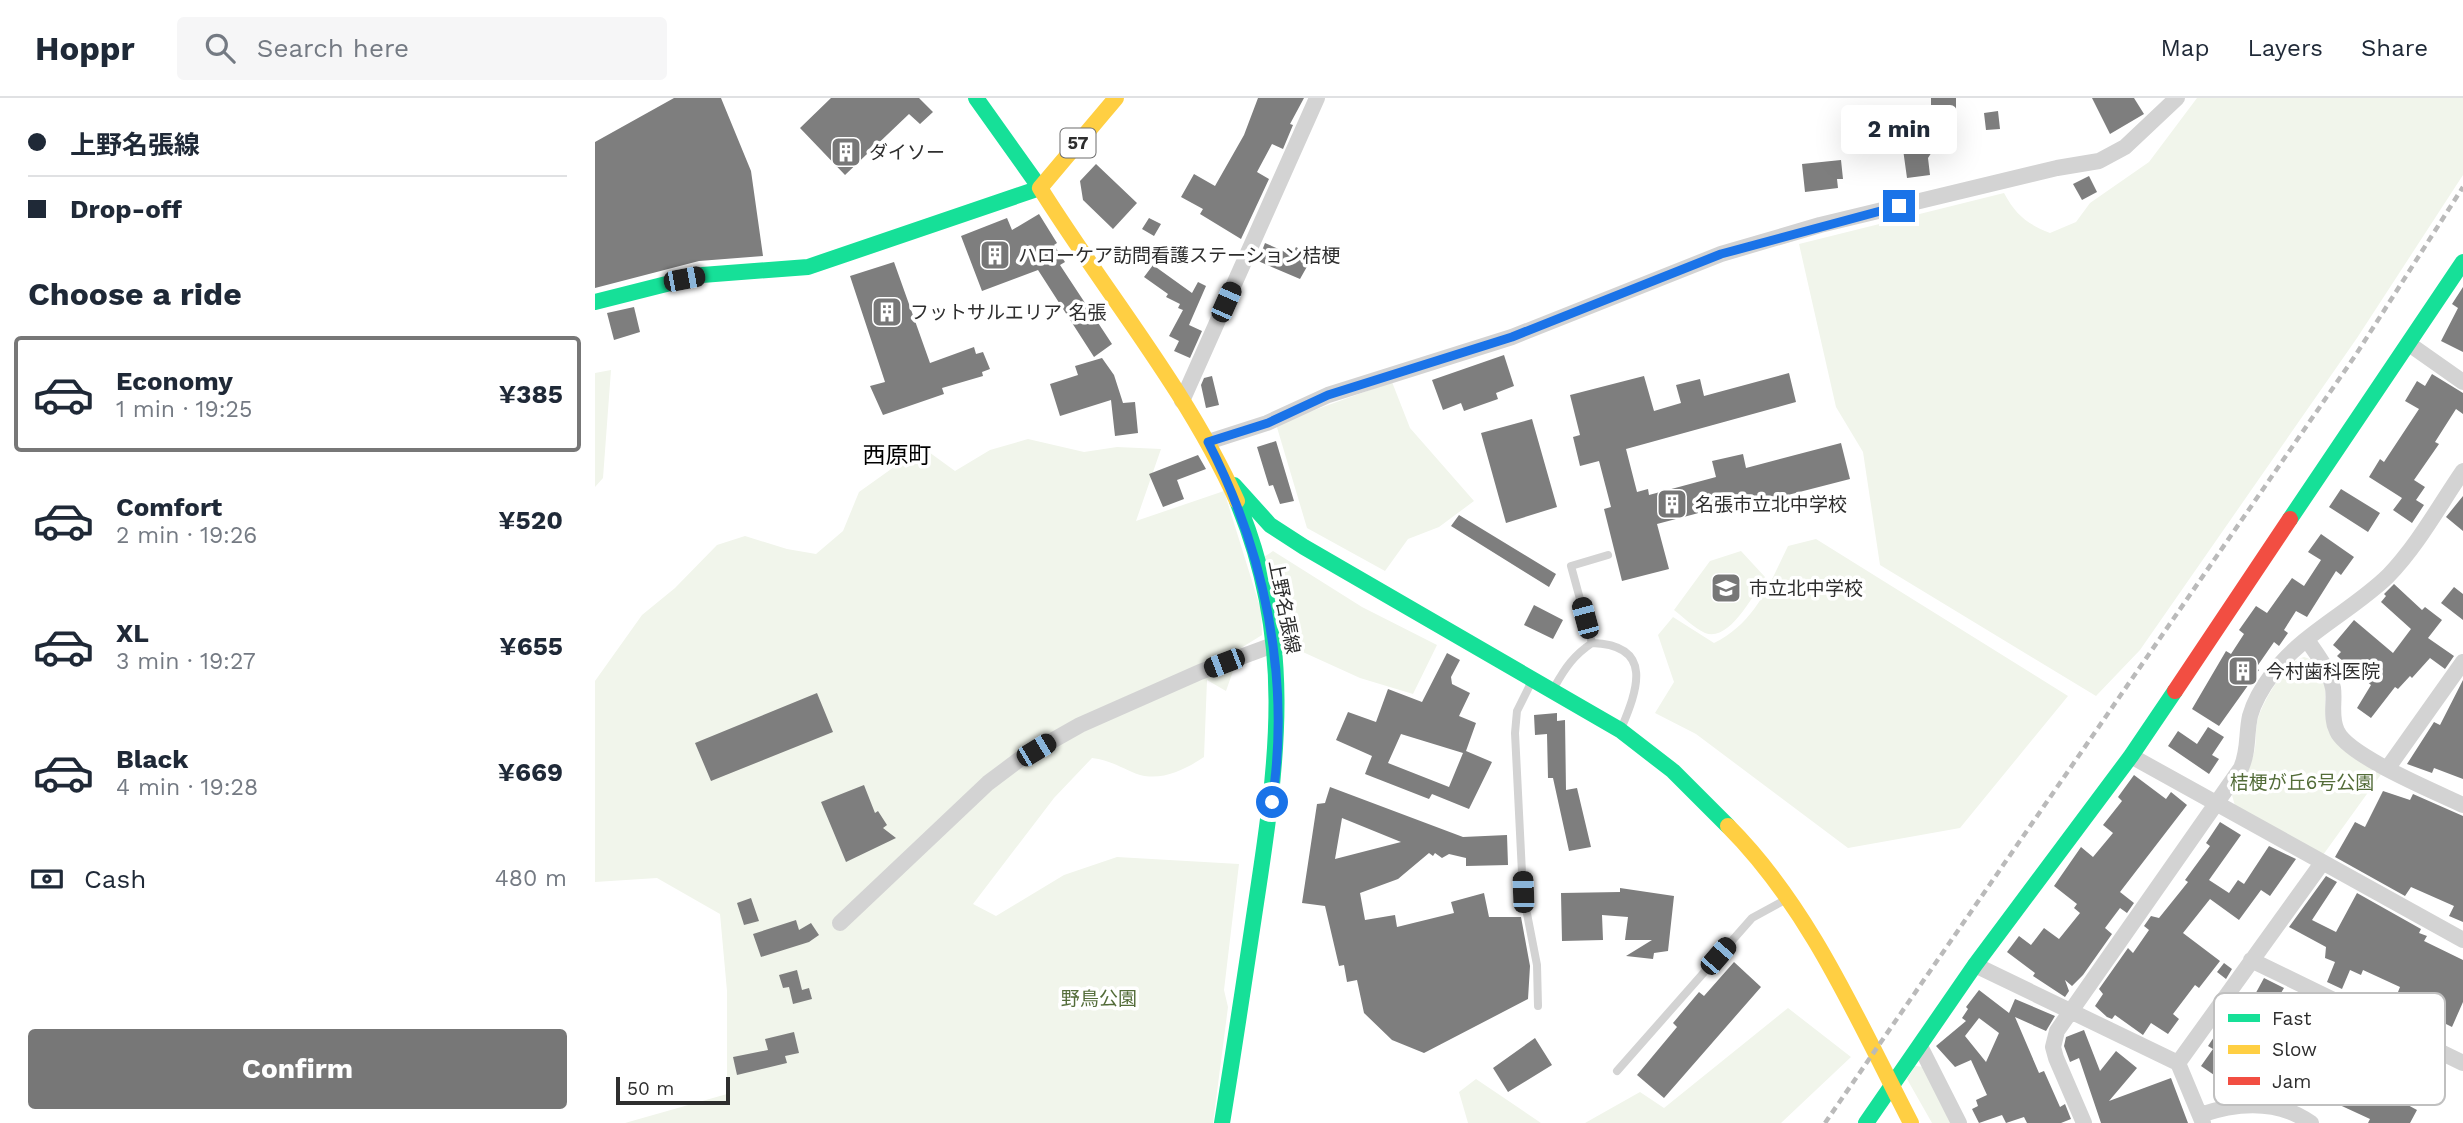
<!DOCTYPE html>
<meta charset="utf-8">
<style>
:root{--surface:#fff;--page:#f6f6f7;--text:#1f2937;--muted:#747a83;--line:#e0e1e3;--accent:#777}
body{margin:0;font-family:"Work Sans","Noto Sans JP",sans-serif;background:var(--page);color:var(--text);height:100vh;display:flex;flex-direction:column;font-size:26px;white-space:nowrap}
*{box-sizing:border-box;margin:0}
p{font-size:23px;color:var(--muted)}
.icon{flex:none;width:38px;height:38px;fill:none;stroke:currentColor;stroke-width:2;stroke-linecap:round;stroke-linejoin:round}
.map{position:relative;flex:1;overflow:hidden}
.drawer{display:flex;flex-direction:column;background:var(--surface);width:595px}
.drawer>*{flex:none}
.hud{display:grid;align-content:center;height:154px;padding:0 28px;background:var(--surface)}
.scale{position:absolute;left:21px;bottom:18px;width:114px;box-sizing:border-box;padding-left:7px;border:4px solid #2e2e2e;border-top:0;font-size:19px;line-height:24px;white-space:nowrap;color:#2e2e2e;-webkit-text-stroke:5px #fff;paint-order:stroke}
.end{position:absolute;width:32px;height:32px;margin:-16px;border:9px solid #1a73e8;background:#fff;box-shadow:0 0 0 4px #fff}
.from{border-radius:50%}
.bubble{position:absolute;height:49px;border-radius:7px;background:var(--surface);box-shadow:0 7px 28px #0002;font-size:23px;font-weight:700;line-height:49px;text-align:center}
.car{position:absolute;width:21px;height:42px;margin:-21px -10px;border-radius:9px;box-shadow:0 0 5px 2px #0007;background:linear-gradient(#222 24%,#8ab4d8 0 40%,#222 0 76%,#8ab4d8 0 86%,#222 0)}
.hud b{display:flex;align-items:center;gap:24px;height:66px;font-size:26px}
.hud b+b{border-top:2px solid var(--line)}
.hud i{width:18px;height:18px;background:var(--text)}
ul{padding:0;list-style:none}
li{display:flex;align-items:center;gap:21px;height:116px;margin:0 14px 10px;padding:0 14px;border:4px solid transparent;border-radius:7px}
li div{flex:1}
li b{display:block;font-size:26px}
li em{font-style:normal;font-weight:700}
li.selected{border-color:var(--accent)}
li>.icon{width:63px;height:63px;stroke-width:1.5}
h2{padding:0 28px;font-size:32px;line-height:84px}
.pay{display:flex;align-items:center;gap:18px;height:77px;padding:0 28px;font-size:26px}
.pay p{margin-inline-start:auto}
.button{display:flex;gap:14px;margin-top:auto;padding:14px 28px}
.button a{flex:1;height:80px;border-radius:7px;background:var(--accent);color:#fff;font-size:28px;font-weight:700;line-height:80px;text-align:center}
header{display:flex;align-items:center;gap:42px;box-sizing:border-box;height:98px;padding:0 35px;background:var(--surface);border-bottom:2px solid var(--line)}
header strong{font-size:33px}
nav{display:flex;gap:38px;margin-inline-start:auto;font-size:24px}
.search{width:490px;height:63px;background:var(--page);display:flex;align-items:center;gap:18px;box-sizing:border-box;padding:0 24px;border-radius:7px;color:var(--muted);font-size:26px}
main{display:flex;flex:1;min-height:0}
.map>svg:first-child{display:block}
.green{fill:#f1f5eb}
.building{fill:#7e7e7e;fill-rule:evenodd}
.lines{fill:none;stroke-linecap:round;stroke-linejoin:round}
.lane{stroke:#d3d3d3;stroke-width:8}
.street{stroke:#d3d3d3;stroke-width:16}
.fast{stroke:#16e098;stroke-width:16}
.slow{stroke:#ffcf43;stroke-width:16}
.jam{stroke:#f24e42;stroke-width:16}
.rail{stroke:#bababa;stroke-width:4.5;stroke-dasharray:7 5;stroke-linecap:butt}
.route{stroke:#1a73e8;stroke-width:9}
.labels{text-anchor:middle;stroke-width:7;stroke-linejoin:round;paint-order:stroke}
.shield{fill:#fff;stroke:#6d6d6d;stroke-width:2}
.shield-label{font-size:18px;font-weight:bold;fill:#2e2e2e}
.poi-label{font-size:19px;fill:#2e2e2e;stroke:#fff;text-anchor:start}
.street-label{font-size:19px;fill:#2e2e2e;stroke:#fff}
.park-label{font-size:19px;fill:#536c39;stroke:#fff}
.quarter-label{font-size:23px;fill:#000;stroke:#fff}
.key{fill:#fff;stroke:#c0c0c0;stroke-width:2}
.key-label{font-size:19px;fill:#2e2e2e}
</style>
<header>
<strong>Hoppr</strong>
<div class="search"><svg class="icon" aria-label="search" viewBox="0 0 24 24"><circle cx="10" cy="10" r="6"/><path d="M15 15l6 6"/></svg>Search here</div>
<nav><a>Map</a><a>Layers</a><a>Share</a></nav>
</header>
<main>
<section class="drawer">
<div class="hud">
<b><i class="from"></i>上野名張線</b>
<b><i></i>Drop-off</b>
</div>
<h2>Choose a ride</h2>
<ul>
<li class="selected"><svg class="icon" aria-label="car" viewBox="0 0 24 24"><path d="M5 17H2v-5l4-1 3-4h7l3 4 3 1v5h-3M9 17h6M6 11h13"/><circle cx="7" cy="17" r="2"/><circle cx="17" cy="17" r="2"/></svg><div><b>Economy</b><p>1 min · 19:25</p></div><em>¥385</em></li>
<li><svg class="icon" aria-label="car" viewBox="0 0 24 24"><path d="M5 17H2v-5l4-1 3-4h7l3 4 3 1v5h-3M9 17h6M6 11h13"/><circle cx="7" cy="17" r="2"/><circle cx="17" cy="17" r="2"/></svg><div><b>Comfort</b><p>2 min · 19:26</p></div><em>¥520</em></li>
<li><svg class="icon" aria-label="car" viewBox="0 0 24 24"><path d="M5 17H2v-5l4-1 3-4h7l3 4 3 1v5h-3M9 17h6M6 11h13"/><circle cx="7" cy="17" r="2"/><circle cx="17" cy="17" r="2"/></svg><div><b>XL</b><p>3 min · 19:27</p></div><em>¥655</em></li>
<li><svg class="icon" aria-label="car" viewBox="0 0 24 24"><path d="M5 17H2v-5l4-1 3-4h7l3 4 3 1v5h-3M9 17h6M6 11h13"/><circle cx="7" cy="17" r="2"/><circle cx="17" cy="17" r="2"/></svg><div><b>Black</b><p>4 min · 19:28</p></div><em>¥669</em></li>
</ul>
<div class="pay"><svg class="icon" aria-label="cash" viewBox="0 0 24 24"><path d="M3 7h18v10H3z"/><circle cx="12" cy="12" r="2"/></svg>Cash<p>480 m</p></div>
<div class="button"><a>Confirm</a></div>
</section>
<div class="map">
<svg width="1868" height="1025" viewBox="0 0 1868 1025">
<rect width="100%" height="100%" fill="#fff"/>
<!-- green -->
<path class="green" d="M1602,0H1868V77L1762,240L1545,552L1501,598L1285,467L1268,354L1241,309L1204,146L1409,95C1421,117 1432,126 1455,135L1481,124L1495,105L1554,64Z
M16,272L8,380L0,389V275Z
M797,284L815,330L879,403L844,429L813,441L790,473L712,430L681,326Z
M433,341L489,354L522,349L566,351L541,423L629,393L666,512L667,537L646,550L631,593L612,582L609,659C591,671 568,683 545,677C527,671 519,663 497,660L459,700L378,806L401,818L469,777L522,759L644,766L629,892L633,909L618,1025H30L132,996V893L125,816L62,780L0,784V583L47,517L80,490L122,447L150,438L192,451L221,456L248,433L264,394L327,349L360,373L395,352Z
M1221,441L1473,598L1365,730L1253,750L1101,636L1060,615L1079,584L1063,537L1078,519L1119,545C1160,525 1174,487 1193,448Z
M678,453L767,509L842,547L818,596L765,580L688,545L669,459Z
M1146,453L1170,479C1159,496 1134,545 1110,535C1099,530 1088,519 1079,512L1115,463Z
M1709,559L1720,563L1730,589V619L1736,636L1787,675L1728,757L1640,708L1637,697C1644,685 1654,672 1658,658C1662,647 1660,636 1662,625C1665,607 1691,563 1709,559Z
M1193,910L1256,959L1186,1025H990L1045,994L1069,1010Z
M1320,968L1330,969L1357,1025H1337L1312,981Z
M881,981L946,1025H873L864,994Z"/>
<!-- building -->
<path class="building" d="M79,0H126L156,73L168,158L104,163L0,190V44Z
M236,0H324L338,14L325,26L314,16L250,77L205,30Z
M663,0H709L695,26L698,27L688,51L677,46L662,74L674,81L646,141L605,116L608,111L586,99L599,76L620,88L649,37Z
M1336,0H1361V15H1336Z
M1497,0H1539L1549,16L1515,36Z
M1403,13L1405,31L1391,32L1389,15Z
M1339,22L1342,46L1333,60L1335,77L1312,80L1307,44L1298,45L1296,28Z
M1246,62L1248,81H1242L1243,90L1210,94L1207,66Z
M501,66L542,105L518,131L488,102L485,83Z
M1494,78L1502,94L1487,102L1478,86Z
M444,116L462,145L459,147L470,164L465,167L517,246L499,259L443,172L387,193L366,138L412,120L417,132Z
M554,120L566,126L559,138L547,131Z
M670,145L697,157L701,149L718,158L705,181L663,163Z
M299,164L335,265L379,249L381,256L388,254L395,271L387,274L388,278L347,290L349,296L288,317L275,288L290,284L255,178Z
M558,167L597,195L603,184L611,188L594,227L607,233L595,260L579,253L584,243L574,238L588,212L583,210L585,206L571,199L573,196L549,179Z
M1868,189V254L1846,243L1863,210L1857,206Z
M39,209L45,234L19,242L12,215Z
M909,257L919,288L901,295L903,301L869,313L866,305L848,312L837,282Z
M507,260L519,277L528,305L540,304L543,335L520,338L516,302L465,318L455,286L483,277L480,268Z
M1194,275L1201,304L1031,351L1042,394L1053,391L1054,397L1121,379L1117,363L1148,356L1151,370L1246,345L1255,381L1169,403L1168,398L1062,426L1074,471L1027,483L1009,411L1016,409L1004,363L985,368L978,339L985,337L975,297L1049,278L1059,313L1086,305L1081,287L1105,281L1109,298Z
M1837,276L1868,295V316L1861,311L1840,344L1844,346L1819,382L1830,389L1821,402L1829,407L1817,425L1798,412L1807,400L1774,379L1785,361L1789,364L1824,311L1810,303L1822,283L1830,288Z
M617,278L624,307L611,310L606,287L609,280Z
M937,321L962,409L911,425L886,335Z
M681,343L699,403L685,406L678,387L674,388L662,349Z
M603,357L611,371L582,382L589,401L568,409L554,376Z
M1746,391L1785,415L1773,434L1734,409Z
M1868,398V433L1851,419Z
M864,417L961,476L954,489L856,428Z
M1726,436L1759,459L1746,477L1741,473L1712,519L1701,513L1689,532L1693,535L1684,548L1679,544L1661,570L1664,572L1624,628L1597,611L1631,553L1636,556L1649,536L1644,532L1661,508L1672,515L1697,480L1709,488L1726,462L1713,454Z
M1799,486L1827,512L1830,509L1847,522L1833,540L1859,558L1850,571L1835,560L1817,580L1815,578L1803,591L1800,589L1776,620L1762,610L1776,587L1742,558L1746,554L1738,547L1759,522L1798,555L1816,531L1786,504L1791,498L1789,496Z
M1859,489L1868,496V522L1846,505Z
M939,507L968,522L958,541L929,527Z
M852,555L865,562L856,579L857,586L875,595L864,618L881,625L871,653L897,664L874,711L837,696L834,701L770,676L777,658L741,642L753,614L781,624L793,591L827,604ZM806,636L868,655L854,689L793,665Z
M1868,582V681L1839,670L1837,675L1812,666L1839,624L1845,627Z
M222,595L238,634L116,683L100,645Z
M962,615V623L970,622L971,692L982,690L996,749L974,753L958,680H953L952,636L940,637L939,617Z
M1613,629L1629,639L1617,657L1624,661L1614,676L1573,648L1583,633L1602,646Z
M1539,677L1571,701L1576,694L1592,707L1525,794L1539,805L1532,815L1525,810L1510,830L1517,836L1488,877L1477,888L1470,882L1474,893L1470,899L1438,878L1440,875L1412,854L1424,838L1436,847L1449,830L1464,841L1485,815L1479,810L1482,806L1459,788L1486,749L1498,759L1518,735L1508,727L1527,703L1523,699Z
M269,687L280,715L283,713L292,727L288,730L301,740L251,764L226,704Z
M735,689L868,739L912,737L913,767L871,768V760L854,756L847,760L840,755L838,758L834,755L803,781L765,795L770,822L800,817L802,829L859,815L856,804L889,795L894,819H926L935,868L933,901L829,955L797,942L769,915L762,882L752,884L749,867L744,868L730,808L707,805L722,706L730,705ZM747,720L806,744L740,761Z
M1788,693L1815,702L1818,696L1868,718V824L1854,818L1859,808L1816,789L1810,798L1740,759L1760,724L1770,729Z
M1625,724L1646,737L1614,782L1634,795L1643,782L1649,786L1674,748L1701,761L1675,798L1666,792L1644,822L1615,801L1588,835L1625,863L1604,890L1600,887L1578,916L1584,921L1573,936L1556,925L1548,937L1520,917L1517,921L1512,919L1500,908L1508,896L1504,891L1533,850L1538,855L1554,832L1549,828L1556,818L1564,820L1593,784L1590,782L1615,748L1611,745Z
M1731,778L1742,784L1717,822L1741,834L1762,795L1826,831L1824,835L1832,838L1829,843L1868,862V904L1857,929L1845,923L1840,933L1828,928L1837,909L1803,894L1805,889L1768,872L1766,877L1755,872L1747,891L1732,884L1740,864L1730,860L1731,849L1694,829Z
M1025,790L1079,798L1073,853L1059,855L1058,861L1031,858L1057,842H1030L1033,819L1007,817L1008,842L967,843L966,795L1025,794Z
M156,800L164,823L149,827L142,805Z
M201,822L204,832L216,825L224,837L214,844L166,859L158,836Z
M1139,864L1166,889L1069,1000L1042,977L1082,929L1078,925L1104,894L1109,898Z
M1629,865L1637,871L1631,881L1622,874Z
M202,872L207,892L214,890L217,901L198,906L194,889L188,890L184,877Z
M1669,880L1689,890L1686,895L1722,914L1818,952L1812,964L1804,960L1787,993L1822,1012L1815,1025H1773L1775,1021L1710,991L1717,977L1657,944L1652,951L1645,946L1622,979L1606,968L1618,951L1613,948L1621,936L1624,938L1633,925L1638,928L1651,899L1657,902Z
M1384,892L1414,915L1420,901L1460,918L1451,933L1420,919L1444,975L1449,973L1465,1009L1470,1006L1476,1021L1466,1025H1432L1429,1019L1411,1025L1407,1017L1384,1025L1377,1011L1383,1008L1381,1002L1392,997L1376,962L1360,969L1341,948L1371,923L1367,920L1373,911L1371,909ZM1384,920L1404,935L1391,964L1370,938Z
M1489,932L1505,973L1521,953L1542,970L1514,1003L1576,980L1593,1025H1506L1484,960L1475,964L1469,948L1471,939Z
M199,934L204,955L190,958L192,965L142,977L138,959L173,952L170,941Z
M940,940L957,967L913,994L898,970Z"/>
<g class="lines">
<!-- lane -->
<path class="lane" d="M997,545L976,468L1013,457
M937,583L922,613L920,635L928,795L942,867L943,908
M960,588C970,570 979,557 997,545C1060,547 1042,593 1026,631
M1022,973L1157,820L1190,802"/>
<!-- street -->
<path class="street" d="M1814,246L1868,284
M587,303L722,0
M613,344L672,325L733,297L917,239L1126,156L1225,127L1462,70L1504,63L1530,49L1582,0
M1712,542C1722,556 1734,572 1738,590C1740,604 1735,619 1742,633C1753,658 1841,694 1868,707
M1536,658L1868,842
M1792,671L1868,564
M245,825L393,685L425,661L485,627L605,574L678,547
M1656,862L1868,965
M1380,867L1583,965L1608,1025
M1325,948L1364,1025
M1583,965L1727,765
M1605,1017C1643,1004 1682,1001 1716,1025
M1489,1025L1461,960L1458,949L1462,933L1646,670C1654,652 1651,636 1655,618C1659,603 1669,587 1678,575C1708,535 1757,513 1793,478C1823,447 1844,408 1868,373"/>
<!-- fast -->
<path class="fast" d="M0,204L107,177L213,169L445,90L381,0
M639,387L675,427L709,449L1025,632L1078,673L1133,728
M1695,421L1868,164
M627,1025C639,952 650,878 661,805C683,661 700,542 642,403
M1271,1025L1380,867L1536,658L1580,593"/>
<!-- slow -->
<path class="slow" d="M521,0L445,90C510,194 591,290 642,403
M1133,728C1215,810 1263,923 1316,1025"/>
<!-- jam -->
<path class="jam" d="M1580,593L1695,421"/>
<!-- rail -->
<path class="rail" d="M1230,1025L1760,258L1868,89"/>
</g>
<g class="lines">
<!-- route -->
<path class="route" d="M677,704C696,581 670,454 613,344L673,325L733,297L917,239L1126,156L1304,108"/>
</g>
<!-- icons -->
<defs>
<g id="building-square" transform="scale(1.575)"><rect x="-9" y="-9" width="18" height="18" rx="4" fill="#777" stroke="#fff"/><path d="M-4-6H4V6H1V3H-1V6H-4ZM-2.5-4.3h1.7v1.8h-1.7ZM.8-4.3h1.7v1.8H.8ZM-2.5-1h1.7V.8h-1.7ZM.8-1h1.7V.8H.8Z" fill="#fff"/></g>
<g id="school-square" transform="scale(1.575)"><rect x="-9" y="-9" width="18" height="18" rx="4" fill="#777" stroke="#fff"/><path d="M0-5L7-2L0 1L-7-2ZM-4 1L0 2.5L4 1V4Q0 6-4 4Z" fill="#fff"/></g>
</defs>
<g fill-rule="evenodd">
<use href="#building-square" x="251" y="54"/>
<use href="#building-square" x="400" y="157"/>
<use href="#building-square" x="292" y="214"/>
<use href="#building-square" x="1077" y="406"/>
<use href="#school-square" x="1131" y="490"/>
<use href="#building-square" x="1648" y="573"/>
</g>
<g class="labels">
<!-- shield labels -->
<rect class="shield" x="465.5" y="30.5" width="35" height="29" rx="5"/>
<g class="shield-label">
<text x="483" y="51">57</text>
</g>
<!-- poi labels -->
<g class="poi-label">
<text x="274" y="61">ダイソー</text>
<text x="423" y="164">ハローケア訪問看護ステーション桔梗</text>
<text x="315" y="221">フットサルエリア 名張</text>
<text x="1100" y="413">名張市立北中学校</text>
<text x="1154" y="497">市立北中学校</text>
<text x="1671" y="580">今村歯科医院</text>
</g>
<!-- street labels -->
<g class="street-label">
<text transform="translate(690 509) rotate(79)" y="7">上野名張線</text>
</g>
<!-- park labels -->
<g class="park-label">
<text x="1707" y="691">桔梗が丘6号公園</text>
<text x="504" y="907">野鳥公園</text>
</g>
<!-- quarter labels -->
<g class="quarter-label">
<text x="302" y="365">西原町</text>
</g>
</g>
<!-- legend -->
<rect x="1619" y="895" width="231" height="112" rx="10" class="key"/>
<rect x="1633" y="916" width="32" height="8" fill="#16e098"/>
<rect x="1633" y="947" width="32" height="9" fill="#ffcf43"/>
<rect x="1633" y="979" width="32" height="8" fill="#f24e42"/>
<g class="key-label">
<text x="1677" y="927">Fast</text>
<text x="1677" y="958">Slow</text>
<text x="1677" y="990">Jam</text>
</g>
</svg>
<div class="scale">50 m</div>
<i class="end from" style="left:677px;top:704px"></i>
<i class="end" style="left:1304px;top:108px"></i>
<div class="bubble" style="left:1246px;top:7px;width:116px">2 min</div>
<i class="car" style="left:89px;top:181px;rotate:79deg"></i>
<i class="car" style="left:631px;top:204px;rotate:24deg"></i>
<i class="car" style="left:990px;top:520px;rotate:345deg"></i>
<i class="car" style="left:629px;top:565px;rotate:249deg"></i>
<i class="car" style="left:441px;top:652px;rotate:59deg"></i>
<i class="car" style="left:928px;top:794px;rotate:358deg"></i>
<i class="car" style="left:1123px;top:858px;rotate:41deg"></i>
</div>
</main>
